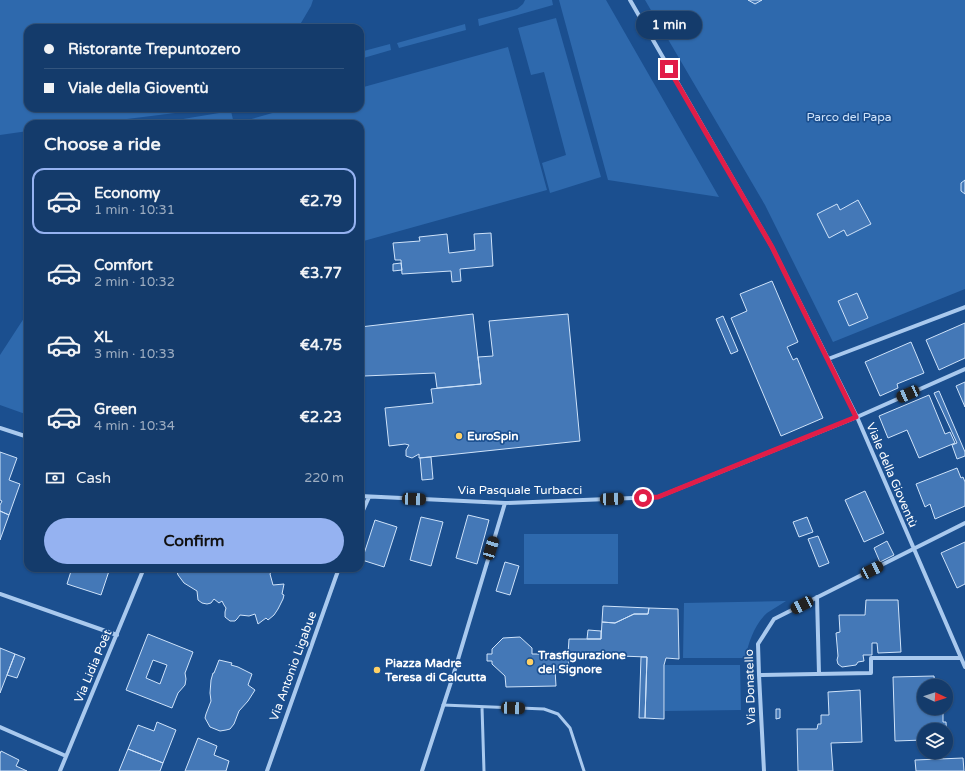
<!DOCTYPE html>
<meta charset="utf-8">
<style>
:root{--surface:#143b6b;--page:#1d4271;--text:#f1f3f6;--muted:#9dadc1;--line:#33557e;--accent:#95b2f1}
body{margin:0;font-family:"Varela Round",sans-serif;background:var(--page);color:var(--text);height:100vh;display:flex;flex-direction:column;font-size:15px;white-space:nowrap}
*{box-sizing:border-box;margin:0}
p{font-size:13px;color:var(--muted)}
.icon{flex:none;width:22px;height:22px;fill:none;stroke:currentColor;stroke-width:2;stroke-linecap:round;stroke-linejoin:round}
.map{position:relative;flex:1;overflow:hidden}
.panel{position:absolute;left:24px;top:120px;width:340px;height:452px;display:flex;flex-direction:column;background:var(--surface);border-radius:12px;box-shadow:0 1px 3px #0004,0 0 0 1px var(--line)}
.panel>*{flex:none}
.hud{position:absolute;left:24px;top:24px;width:340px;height:88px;border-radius:12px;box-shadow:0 1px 3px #0004,0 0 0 1px var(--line);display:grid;align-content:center;height:88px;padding:0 20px;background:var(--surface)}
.needle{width:26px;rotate:94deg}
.controls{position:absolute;left:917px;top:679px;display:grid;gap:8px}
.controls a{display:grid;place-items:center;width:36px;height:36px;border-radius:50%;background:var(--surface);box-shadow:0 1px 3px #0004,0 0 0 1px var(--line);font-size:20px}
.end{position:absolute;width:18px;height:18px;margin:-9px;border:5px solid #e11d48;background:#fff;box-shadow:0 0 0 2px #fff}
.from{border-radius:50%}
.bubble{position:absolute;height:28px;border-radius:14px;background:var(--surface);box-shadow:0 1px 3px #0004,0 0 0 1px var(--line);font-size:13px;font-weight:700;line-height:28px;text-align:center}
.car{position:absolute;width:12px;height:24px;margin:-12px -6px;border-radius:5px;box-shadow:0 0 3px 1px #0007;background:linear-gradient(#222 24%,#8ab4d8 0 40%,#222 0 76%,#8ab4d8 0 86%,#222 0)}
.hud b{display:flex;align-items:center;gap:14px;height:38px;font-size:15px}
.hud b+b{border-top:1px solid var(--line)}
.hud i{width:10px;height:10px;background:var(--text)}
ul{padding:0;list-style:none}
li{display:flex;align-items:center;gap:12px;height:66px;margin:0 8px 6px;padding:0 12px;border:2px solid transparent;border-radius:12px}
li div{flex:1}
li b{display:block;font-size:15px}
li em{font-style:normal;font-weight:700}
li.selected{border-color:var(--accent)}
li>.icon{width:36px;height:36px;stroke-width:1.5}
h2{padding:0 20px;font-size:18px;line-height:48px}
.pay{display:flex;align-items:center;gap:10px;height:44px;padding:0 20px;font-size:15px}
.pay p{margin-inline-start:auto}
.action{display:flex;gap:8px;margin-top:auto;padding:8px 20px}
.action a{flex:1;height:46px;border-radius:24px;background:var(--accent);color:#111;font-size:16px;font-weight:700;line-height:46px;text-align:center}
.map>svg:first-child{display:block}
.green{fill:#2e69ad}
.building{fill:#4478b7;stroke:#cfe3fa;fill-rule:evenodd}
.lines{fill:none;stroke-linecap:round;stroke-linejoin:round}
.lane{stroke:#a9c9ee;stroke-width:3}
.street{stroke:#a9c9ee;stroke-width:4}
.route{stroke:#e11d48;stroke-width:5}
.poi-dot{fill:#ffd166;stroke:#1b4f8f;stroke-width:1.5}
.labels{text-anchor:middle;stroke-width:3.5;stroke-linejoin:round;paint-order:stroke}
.park-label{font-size:12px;fill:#cfe3fa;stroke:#1b4f8f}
.poi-label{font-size:12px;font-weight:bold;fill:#fff;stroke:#1b4f8f;text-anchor:start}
.street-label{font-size:12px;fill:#fff;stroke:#1b4f8f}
</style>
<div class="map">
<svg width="965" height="771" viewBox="0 0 965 771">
<rect width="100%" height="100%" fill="#1b4f8f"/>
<!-- green -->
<path class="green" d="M0,0H313L311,6L298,28H28V108H193L183,112L87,124H28V131L0,135Z
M525,0H552L553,5L479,26L478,19L517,9L523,4Z
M559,0H606L719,197L608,180Z
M645,0H965V289L833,342L765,205Z
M556,18L601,177L550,193L542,163L566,155L544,72L531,75L518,28Z
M465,24L466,30L399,48L397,43Z
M390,44L391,50L360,59V52Z
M508,47L547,190L360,242V124H242L241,122L290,108H360V88Z
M231,111L234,124H153Z
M28,312V415L0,405V355Z
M524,534H618V584H524Z
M786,601C780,605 773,609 767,613C754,625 749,642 745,658H683L684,603Z
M664,665H740L741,710L665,711Z"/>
<!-- building -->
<path class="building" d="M748,0H762L755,4Z
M965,180V194L961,191V183Z
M858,200L871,224L847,236L844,230L829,238L817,214L837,204L840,210Z
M491,233L493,266L460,269L461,281L452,282L451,271L402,274L401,260H395L393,243L420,241L419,237L447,234L449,253L475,250L474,234Z
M401,263L402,270L393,271V264Z
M360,277L364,305H360Z
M772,281L798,342L787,347L793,360L797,358L823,418L781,436L731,318L747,311L740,294Z
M857,293L868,318L849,326L838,301Z
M473,314L481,384L437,388L435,373L364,376L360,347V327Z
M568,314L580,441L419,458V454L412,458L406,456V450L409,445L405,444L389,446L385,408L433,403L431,389L481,384L478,357L493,356L489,321Z
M723,316L738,351L731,354L716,319Z
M965,323V358L939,370L926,340Z
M911,342L924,373L897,384L898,388L880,396L865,362Z
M965,382V407L956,386Z
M939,391L965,452V456L957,459L952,445L957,443L934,393Z
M929,395L945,434L950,432L955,443L919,458L907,430L888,438L879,416Z
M0,452L17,458L9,480L20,484L9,515L0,511V505L2,501L0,500Z
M431,457L433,479L422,480L420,458Z
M957,468L961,478L963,477L965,482V506L935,519L930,504L925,507L916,484Z
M865,491L884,533L864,542L845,500Z
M0,511L9,515L0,540Z
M468,515L489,520L477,564L456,558Z
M421,517L443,522L431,566L410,560Z
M807,517L813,532L799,537L793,522Z
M375,520L397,527L384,567L362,560Z
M818,536L829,563L819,567L808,539Z
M887,541L894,555L880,562L874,548Z
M965,542V584L957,588L941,553Z
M505,562L519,566L510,595L496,591Z
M72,568H110L101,595L67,584Z
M176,568H273L270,574L273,585L284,584L282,594L284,595L283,599L278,609L274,615L268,620L266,618L258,624L255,614L249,616L240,615L237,619L235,621H230L225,617V612L226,608L224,605L222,601L219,603L214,599L211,603L207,604L202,603L198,600L197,591L184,583L178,575Z
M866,600H898L901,652L878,653L877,643H872V655H863L864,661L858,662L856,665L842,667L838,664L837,660L838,656L836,633L840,632L839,615H865Z
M603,606L649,608L648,614H634L615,623L602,622Z
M649,608L678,609L679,659L666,658L664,665V719L645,718L647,657L568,654L569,639H601L602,622L615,623L634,614H648Z
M588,630L601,631V639H587Z
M148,634L193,652L185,673L186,679L185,685L178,693L172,708L126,690ZM153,660L167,665L160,684L146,678Z
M520,637L532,648V654H568L569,670H555L556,686L506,687L505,676L492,664V661H487V654H492V649L503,638Z
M0,648L15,654L0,693Z
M15,654L25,658L17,678L7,675Z
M641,657H647L645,718H639Z
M219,660L232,663L231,665L238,667L252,674L248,685L255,690L248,701L239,711L234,724L230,729L226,730L220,731L210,727L205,718L206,714L211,701L210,693L211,680L213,673H214Z
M934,676L935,686H924V708H938V711H943V722H946L947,740H946V730H924V740L895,741L893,677Z
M860,690L862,742L831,743L833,771H798L797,729H817L818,724H821V715H829L828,692Z
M776,709H780V718L776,719Z
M157,722L176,730L163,763L128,749L138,725L154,731Z
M198,738L217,746L214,755L229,761L226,771H185Z
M128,749L163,763L160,771H119Z
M1,751L19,760L16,766L27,771H0V754Z
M963,758L964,771H916L915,760Z"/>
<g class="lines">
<!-- lane -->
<path class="lane" d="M443,705L544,709L558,714L570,728L584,771
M482,707L484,771"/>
<!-- street -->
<path class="street" d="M630,0L772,247L857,417L965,667
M828,359L965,307
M0,428L28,437
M360,496L505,503L658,497L857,417L965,369
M360,517L369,497
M0,594L117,635
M817,597L819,674
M759,675L871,673V658H961
M0,727L66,756
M60,771L144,568
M267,771L339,568
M422,771L453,676L505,503
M764,771L759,675L758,644L774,619L965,523"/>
</g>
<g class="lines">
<!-- route -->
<path class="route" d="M643,498L658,497L856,417L772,247L669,69"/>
</g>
<!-- markers -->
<g class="poi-dot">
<circle cx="459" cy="436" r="4"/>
<circle cx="530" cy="662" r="4"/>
<circle cx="377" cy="670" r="4"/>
</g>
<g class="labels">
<!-- park labels -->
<g class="park-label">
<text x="849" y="121">Parco del Papa</text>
</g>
<!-- poi labels -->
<g class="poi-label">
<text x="467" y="440">EuroSpin</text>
<text x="538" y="659">Trasfigurazione<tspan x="538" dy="14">del Signore</tspan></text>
<text x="385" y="667">Piazza Madre<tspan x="385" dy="14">Teresa di Calcutta</tspan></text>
</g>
<!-- street labels -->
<g class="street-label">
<text transform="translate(892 475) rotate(67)" y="4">Viale della Gioventù</text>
<text x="520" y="494">Via Pasquale Turbacci</text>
<text transform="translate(93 666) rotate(-67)" y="4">Via Lidia Poët</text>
<text transform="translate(293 666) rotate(-70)" y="4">Via Antonio Ligabue</text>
<text transform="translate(750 687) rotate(-92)" y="4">Via Donatello</text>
</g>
</g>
</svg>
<div class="controls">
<a><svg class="needle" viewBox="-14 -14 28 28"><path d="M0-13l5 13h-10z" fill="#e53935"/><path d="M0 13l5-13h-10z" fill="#9dadc1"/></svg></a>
<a><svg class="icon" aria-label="layers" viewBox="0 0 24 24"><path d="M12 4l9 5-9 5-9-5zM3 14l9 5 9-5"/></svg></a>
</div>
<i class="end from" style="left:643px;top:498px"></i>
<i class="end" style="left:669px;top:69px"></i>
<div class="bubble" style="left:636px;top:11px;width:66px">1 min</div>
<i class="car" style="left:908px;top:394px;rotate:246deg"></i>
<i class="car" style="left:414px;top:499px;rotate:92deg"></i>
<i class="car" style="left:612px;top:499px;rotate:88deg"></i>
<i class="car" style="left:491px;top:548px;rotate:17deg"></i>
<i class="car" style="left:872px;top:570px;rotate:63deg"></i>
<i class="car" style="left:802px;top:605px;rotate:243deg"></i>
<i class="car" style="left:513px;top:708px;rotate:92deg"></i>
<div class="hud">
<b><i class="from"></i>Ristorante Trepuntozero</b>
<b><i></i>Viale della Gioventù</b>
</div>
<section class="panel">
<h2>Choose a ride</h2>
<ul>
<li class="selected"><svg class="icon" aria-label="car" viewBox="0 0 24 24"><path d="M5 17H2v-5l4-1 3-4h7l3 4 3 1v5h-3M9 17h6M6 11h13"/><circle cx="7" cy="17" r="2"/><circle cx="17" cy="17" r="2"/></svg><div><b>Economy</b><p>1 min · 10:31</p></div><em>€2.79</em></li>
<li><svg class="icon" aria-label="car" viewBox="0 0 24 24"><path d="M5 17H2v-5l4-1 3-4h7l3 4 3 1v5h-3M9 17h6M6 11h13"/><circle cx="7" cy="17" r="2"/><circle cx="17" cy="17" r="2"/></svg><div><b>Comfort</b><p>2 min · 10:32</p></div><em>€3.77</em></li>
<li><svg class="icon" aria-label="car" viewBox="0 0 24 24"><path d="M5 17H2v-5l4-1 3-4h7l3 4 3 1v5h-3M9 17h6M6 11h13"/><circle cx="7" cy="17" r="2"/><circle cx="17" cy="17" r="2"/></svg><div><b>XL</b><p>3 min · 10:33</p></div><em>€4.75</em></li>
<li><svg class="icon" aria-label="car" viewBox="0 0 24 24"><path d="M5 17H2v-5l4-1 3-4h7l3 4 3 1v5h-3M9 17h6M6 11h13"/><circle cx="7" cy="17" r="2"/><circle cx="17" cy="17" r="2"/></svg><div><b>Green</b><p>4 min · 10:34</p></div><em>€2.23</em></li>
</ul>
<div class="pay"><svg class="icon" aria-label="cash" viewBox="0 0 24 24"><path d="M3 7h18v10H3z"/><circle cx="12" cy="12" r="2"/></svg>Cash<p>220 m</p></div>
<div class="action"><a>Confirm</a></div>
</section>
</div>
